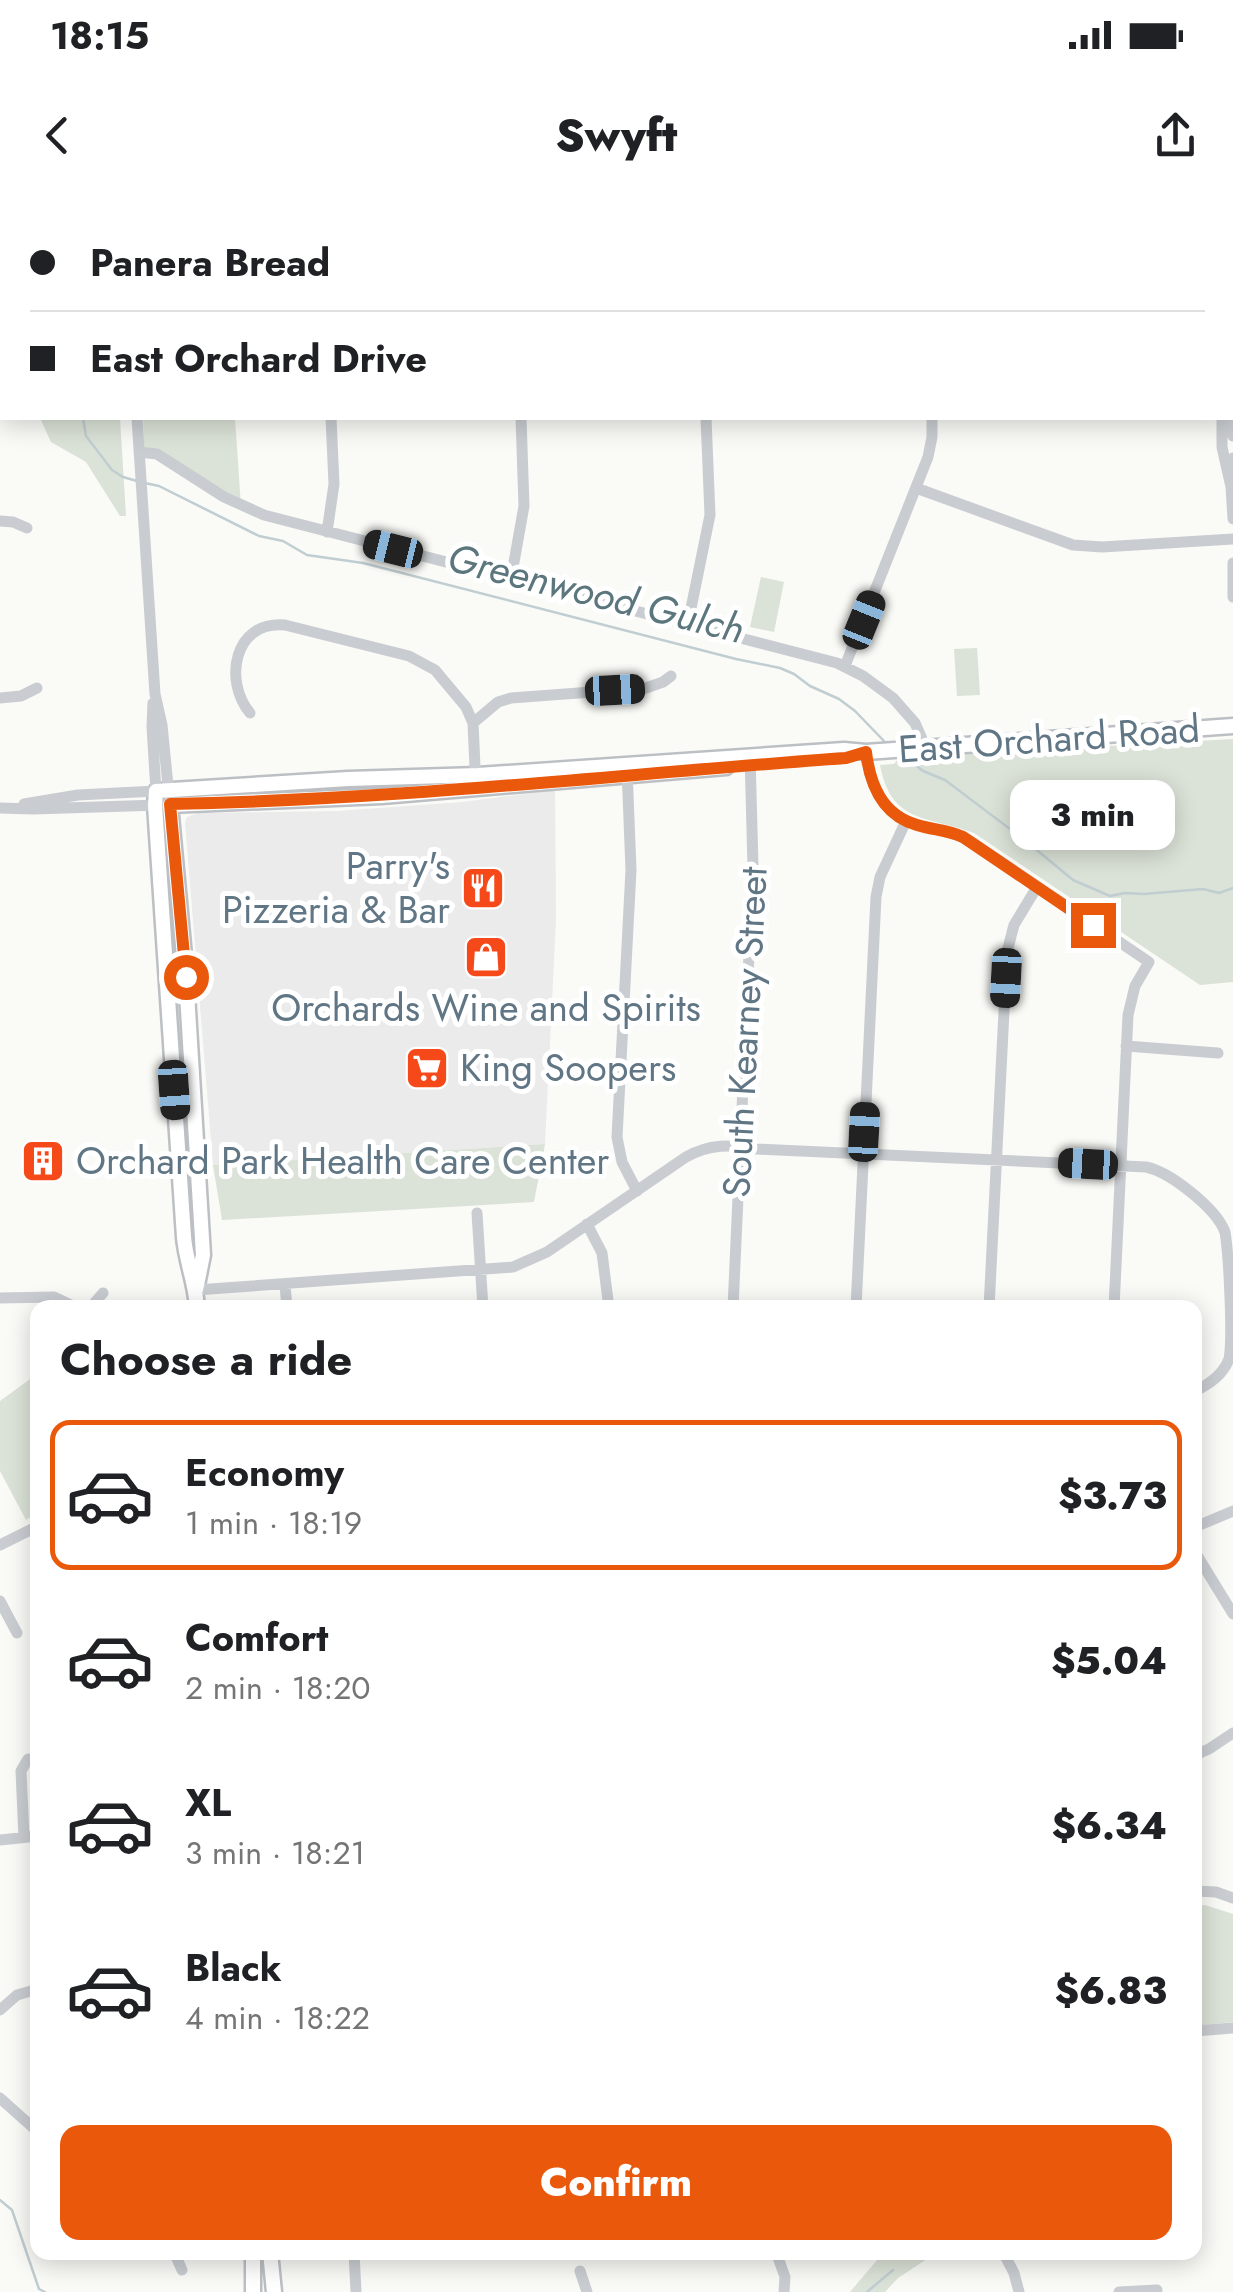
<!DOCTYPE html>
<meta charset="utf-8">
<style>
:root{--surface:#fff;--page:#f6f6f6;--text:#202124;--muted:#757577;--line:#e0e0e0;--accent:#ea580c}
body{margin:0;font-family:Jost,sans-serif;background:var(--page);color:var(--text);height:100vh;display:flex;flex-direction:column;font-size:38px;white-space:nowrap}
*{box-sizing:border-box;margin:0}
p{font-size:32px;color:var(--muted)}
.icon{flex:none;width:55px;height:55px;fill:none;stroke:currentColor;stroke-width:2;stroke-linecap:round;stroke-linejoin:round}
.map{position:relative;flex:1;overflow:hidden}
.panel{position:absolute;left:30px;top:1100px;width:1172px;height:960px;display:flex;flex-direction:column;background:var(--surface);border-radius:20px;box-shadow:0 5px 25px #0003}
.panel>*{flex:none}
.hud{position:absolute;left:0px;top:0px;width:1235px;height:220px;box-shadow:0 5px 25px #0003;display:grid;align-content:center;height:220px;padding:0 30px;background:var(--surface)}
.end{position:absolute;width:45px;height:45px;margin:-22px;border:12px solid #ea580c;background:#fff;box-shadow:0 0 0 5px #fff}
.from{border-radius:50%}
.bubble{position:absolute;height:70px;border-radius:20px;background:var(--surface);box-shadow:0 5px 25px #0003;font-size:32px;font-weight:800;line-height:70px;text-align:center}
.car{position:absolute;width:30px;height:60px;margin:-30px -15px;border-radius:12px;box-shadow:0 0 8px 2px #0007;background:linear-gradient(#222 24%,#8ab4d8 0 40%,#222 0 76%,#8ab4d8 0 86%,#222 0)}
.hud b{display:flex;align-items:center;gap:35px;height:95px;font-size:38px}
.hud b+b{border-top:2px solid var(--line)}
.hud i{width:25px;height:25px;background:var(--text)}
ul{padding:0;list-style:none}
li{display:flex;align-items:center;gap:30px;height:150px;margin:0 20px 15px;padding:0 10px;border:5px solid transparent;border-radius:20px}
li div{flex:1}
li b{display:block;font-size:38px}
li em{font-style:normal;font-weight:800}
li.selected{border-color:var(--accent)}
li>.icon{width:90px;height:90px;stroke-width:1.5}
h2{padding:0 30px;font-size:45px;line-height:120px}
.action{display:flex;gap:20px;margin-top:auto;padding:20px 30px}
.action a{flex:1;height:115px;border-radius:20px;background:var(--accent);color:#fff;font-size:40px;font-weight:800;line-height:115px;text-align:center}
.status{display:flex;justify-content:space-between;align-items:center;height:70px;padding:0 50px;background:var(--surface);direction:ltr}
.status svg{height:28px;fill:currentColor}
header{display:flex;justify-content:space-between;align-items:center;height:130px;padding:0 30px;background:var(--surface);font-size:45px;font-weight:800}
.map>svg:first-child{display:block}
.built{fill:#eaebea}
.green{fill:#dbe2d7}
.lines{fill:none;stroke-linecap:round;stroke-linejoin:round}
.stream{stroke:#c0cdd1;stroke-width:2.5}
.major-casing{stroke:#bcc0c4;stroke-width:19}
.minor{stroke:#c9cdd1;stroke-width:11}
.major{stroke:#fff;stroke-width:14}
.route{stroke:#ea580c;stroke-width:12}
.labels{text-anchor:middle;stroke-width:10;stroke-linejoin:round;paint-order:stroke}
.street-label{font-size:38px;fill:#617685;stroke:#fff}
.poi-label{font-size:38px;fill:#617685;stroke:#fff;text-anchor:start}
.water-label{font-size:40px;font-style:italic;fill:#5c767e;stroke:#fff}
</style>
<div class="status"><b>18:15</b><svg viewBox="0 0 49 12"><path d="M0 12V9h3v3zM5 12V6h3v6zM10 12V3h3v9zM15 12V0h3v12zM26 1h20v11H26zM47 4h2v5h-2z"/></svg></div>
<header><svg class="icon" aria-label="back" viewBox="0 0 24 24"><path d="M15 5l-7 7 7 7"/></svg>Swyft<svg class="icon" aria-label="share" viewBox="0 0 24 24"><path d="M12 15V3M7 8l5-5 5 5M5 13v7h14v-7"/></svg></header>
<div class="map">
<svg width="1233" height="2092" viewBox="0 0 1233 2092">
<rect width="100%" height="100%" fill="#fafaf7"/>
<!-- built -->
<path class="built" d="M555,590L556,719L545,944L213,965L185,622L187,617L198,613L337,611L463,602Z"/>
<!-- green -->
<path class="green" d="M40,218H120L126,316H120L86,262L51,242Z
M143,218H235L241,307L144,252Z
M761,377L784,382L774,432L750,427Z
M977,448L980,495L957,496L954,449Z
M1233,539V782L1200,785L974,633C928,616 891,624 880,565L894,564L899,558Z
M545,944L534,1002L222,1020L213,965Z
M37,1174V1313L26,1320L0,1271V1201Z
M1205,1705L1233,1714V1822L1195,1826V1706Z
M883,2053V2052L936,2053L898,2078L885,2092H850Z"/>
<g class="lines">
<!-- stream -->
<path class="stream" d="M0,104L2,105
M83,218L86,236L112,270L123,277L137,281
M145,283L159,286L259,336L283,341L307,355L363,363L736,459L780,468L794,474L810,486L839,499L855,511L884,541
M907,558L923,571L945,580L1026,641L1073,680L1110,696L1125,693L1144,694L1203,689L1219,693L1233,688
M0,2000L12,2010L39,2089L45,2092
M867,2092L893,2070"/>
<!-- major casing -->
<g class="major-casing">
<path id="major" d="M196,1090L203,1055L186,777L170,605L382,596L726,567
M197,1108C196,1084 186,1062 184,1037L155,605L156,591L348,579L478,575L844,550L866,552L1233,526
M270,2052L274,2092
M253,2092V2052"/>
</g>
<!-- minor -->
<path class="minor" d="M122,0V2
M506,0V2
M734,0V2
M1212,0V2
M957,2L992,0
M1232,160L1233,159
M137,218L155,494L162,525L169,596
M1222,218V247L1231,287
M1230,218L1233,236
M139,252L157,254L224,297L264,315L837,463L863,476L893,498L915,523L926,548
M1233,258L1231,287L1233,319
M916,288L1073,345L1102,347L1233,339
M0,321L13,322L27,328
M327,332L334,284L331,218
M1233,363V397
M511,379L524,306L521,218
M688,423L710,315L706,218
M845,466L928,257L932,237V218
M0,498L21,496L37,488
M250,513C223,481 234,420 285,425L409,456L435,470L466,507L473,523L475,567L478,581
M473,523L498,502L511,498L646,488L663,482L671,476
M866,552C870,585 883,616 918,625C937,630 954,632 972,642L1149,762L1135,786L1128,815L1114,1108
M627,569L631,670L617,937L622,962L637,991
M24,604L78,595L156,591L152,527L153,503
M0,608L33,609L160,605
M1126,846L1218,853
M477,1013L483,1108
M587,1024L602,1053L609,1108
M285,1085L287,1108
M196,1090L513,1067L547,1052L686,957C709,944 731,944 756,949L1146,967C1170,972 1216,1008 1225,1032C1229,1056 1233,1139 1229,1159C1223,1175 1210,1184 1195,1191
M0,1098L54,1097L77,1108
M90,1108L103,1093
M733,1108L753,666L750,556
M856,1108L876,697L880,677L906,621
M989,1108L1007,752L1014,725L1037,687
M1195,1327L1233,1311
M0,1345L38,1326
M1195,1352L1233,1414
M0,1401L17,1433
M1195,1555L1209,1549L1233,1533
M24,1637L21,1571L28,1559
M0,1640L38,1636
M1195,1691L1216,1692L1233,1698
M0,1810L17,1795L38,1789
M1195,1831L1233,1828
M0,1898L38,1932
M174,2052L182,2070
M354,2052L356,2092
M776,2052L785,2077L784,2092
M1003,2052L1014,2073L1019,2092
M580,2071L587,2092
M1119,2092L1157,2090"/>
<!-- major -->
<use href="#major" class="major"/>
</g>
<g class="lines">
<!-- route -->
<path class="route" d="M186,777L170,604C397,600 621,574 846,558L866,552C870,585 882,615 917,625C933,630 948,630 963,637L1093,725"/>
</g>
<!-- icons -->
<defs>
<g id="restaurant-square" transform="scale(2.25)"><rect x="-9" y="-9" width="18" height="18" rx="4" fill="#f6491a" stroke="#fff"/><path d="M-5-6h1v4h1v-4h1v4h1v-4h1v5L-1.5 .5V6h-2V.5L-5-1ZM5-6V6H3V1.5H1.5Q1.5-4 5-6Z" fill="#fff"/></g>
<g id="shop-square" transform="scale(2.25)"><rect x="-9" y="-9" width="18" height="18" rx="4" fill="#f6491a" stroke="#fff"/><path d="M-5-2.5h2.3a2.7 3.5 0 0 1 5.4 0H5L5.5 6h-11ZM-1.5-2.5h3a1.5 2.3 0 0 0-3 0Z" fill="#fff"/></g>
<g id="supermarket-square" transform="scale(2.25)"><rect x="-9" y="-9" width="18" height="18" rx="4" fill="#f6491a" stroke="#fff"/><path d="M-6-5.5h2.5l.6 2H6L4.5 2H-2.5L-4.4-4H-6ZM-1.5 3.2a1.3 1.3 0 1 0 .1 0ZM3 3.2a1.3 1.3 0 1 0 .1 0Z" fill="#fff"/></g>
<g id="building-square" transform="scale(2.25)"><rect x="-9" y="-9" width="18" height="18" rx="4" fill="#f6491a" stroke="#fff"/><path d="M-4-6H4V6H1V3H-1V6H-4ZM-2.5-4.3h1.7v1.8h-1.7ZM.8-4.3h1.7v1.8H.8ZM-2.5-1h1.7V.8h-1.7ZM.8-1h1.7V.8H.8Z" fill="#fff"/></g>
</defs>
<g fill-rule="evenodd">
<use href="#restaurant-square" x="483" y="688"/>
<use href="#shop-square" x="486" y="757"/>
<use href="#supermarket-square" x="427" y="868"/>
<use href="#building-square" x="43" y="961"/>
</g>
<g class="labels">
<!-- street labels -->
<g class="street-label">
<text transform="translate(1049 539) rotate(-4)" y="13">East Orchard Road</text>
<text transform="translate(745 832) rotate(-87)" y="13">South Kearney Street</text>
</g>
<!-- poi labels -->
<g class="poi-label">
<text x="450" y="679" text-anchor="end">Parry's<tspan x="450" dy="44">Pizzeria &amp; Bar</tspan></text>
<text x="486" y="821" text-anchor="middle">Orchards Wine and Spirits</text>
<text x="460" y="881">King Soopers</text>
<text x="76" y="974">Orchard Park Health Care Center</text>
</g>
<!-- water labels -->
<g class="water-label">
<text transform="translate(596 393) rotate(14)" y="14">Greenwood Gulch</text>
</g>
</g>
</svg>
<i class="end from" style="left:186px;top:777px"></i>
<i class="end" style="left:1093px;top:725px"></i>
<div class="bubble" style="left:1010px;top:580px;width:165px">3 min</div>
<i class="car" style="left:393px;top:349px;rotate:284deg"></i>
<i class="car" style="left:864px;top:420px;rotate:22deg"></i>
<i class="car" style="left:615px;top:490px;rotate:87deg"></i>
<i class="car" style="left:1006px;top:778px;rotate:183deg"></i>
<i class="car" style="left:174px;top:890px;rotate:176deg"></i>
<i class="car" style="left:864px;top:932px;rotate:3deg"></i>
<i class="car" style="left:1088px;top:964px;rotate:273deg"></i>
<div class="hud">
<b><i class="from"></i>Panera Bread</b>
<b><i></i>East Orchard Drive</b>
</div>
<section class="panel">
<h2>Choose a ride</h2>
<ul>
<li class="selected"><svg class="icon" aria-label="car" viewBox="0 0 24 24"><path d="M5 17H2v-5l4-1 3-4h7l3 4 3 1v5h-3M9 17h6M6 11h13"/><circle cx="7" cy="17" r="2"/><circle cx="17" cy="17" r="2"/></svg><div><b>Economy</b><p>1 min · 18:19</p></div><em>$3.73</em></li>
<li><svg class="icon" aria-label="car" viewBox="0 0 24 24"><path d="M5 17H2v-5l4-1 3-4h7l3 4 3 1v5h-3M9 17h6M6 11h13"/><circle cx="7" cy="17" r="2"/><circle cx="17" cy="17" r="2"/></svg><div><b>Comfort</b><p>2 min · 18:20</p></div><em>$5.04</em></li>
<li><svg class="icon" aria-label="car" viewBox="0 0 24 24"><path d="M5 17H2v-5l4-1 3-4h7l3 4 3 1v5h-3M9 17h6M6 11h13"/><circle cx="7" cy="17" r="2"/><circle cx="17" cy="17" r="2"/></svg><div><b>XL</b><p>3 min · 18:21</p></div><em>$6.34</em></li>
<li><svg class="icon" aria-label="car" viewBox="0 0 24 24"><path d="M5 17H2v-5l4-1 3-4h7l3 4 3 1v5h-3M9 17h6M6 11h13"/><circle cx="7" cy="17" r="2"/><circle cx="17" cy="17" r="2"/></svg><div><b>Black</b><p>4 min · 18:22</p></div><em>$6.83</em></li>
</ul>
<div class="action"><a>Confirm</a></div>
</section>
</div>
